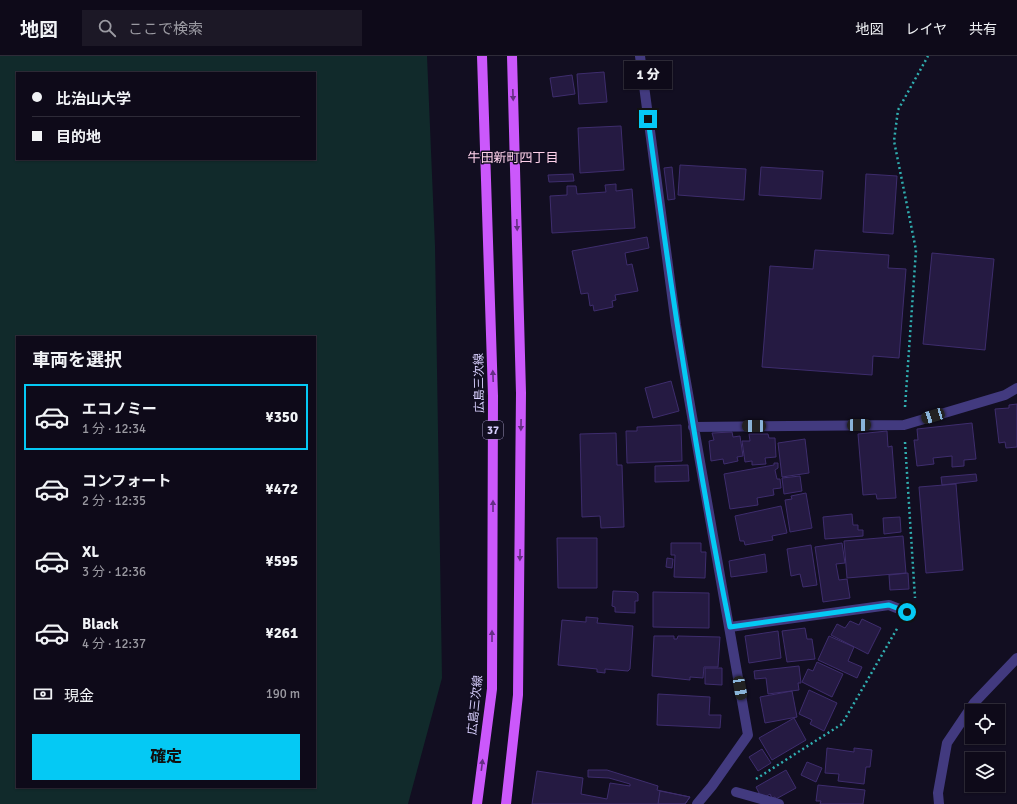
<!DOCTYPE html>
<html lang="ja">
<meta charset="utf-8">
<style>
:root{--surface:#0e0a19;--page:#1c1826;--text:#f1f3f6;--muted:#9b9aa2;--line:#2e2b38;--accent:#05c9f4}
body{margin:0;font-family:Signika,"Noto Sans JP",sans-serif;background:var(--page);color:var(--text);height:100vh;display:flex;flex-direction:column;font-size:15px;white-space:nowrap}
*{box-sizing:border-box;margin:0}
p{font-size:13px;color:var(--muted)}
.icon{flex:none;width:22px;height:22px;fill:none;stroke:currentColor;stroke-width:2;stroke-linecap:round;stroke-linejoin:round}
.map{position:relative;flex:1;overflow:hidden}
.side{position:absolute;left:16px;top:280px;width:300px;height:452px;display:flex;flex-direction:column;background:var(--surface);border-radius:0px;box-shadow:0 1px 3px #0004,0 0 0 1px var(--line)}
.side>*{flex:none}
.banner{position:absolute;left:16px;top:16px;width:300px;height:88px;border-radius:0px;box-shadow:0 1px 3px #0004,0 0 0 1px var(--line);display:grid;align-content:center;height:88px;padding:0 16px;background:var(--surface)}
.controls{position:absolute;left:965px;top:648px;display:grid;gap:8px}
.controls a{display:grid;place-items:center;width:40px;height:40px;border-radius:0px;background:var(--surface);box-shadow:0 1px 3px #0004,0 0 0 1px var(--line);font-size:20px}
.end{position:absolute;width:18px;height:18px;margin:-9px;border:5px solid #05c9f4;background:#111;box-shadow:0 0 0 2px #111}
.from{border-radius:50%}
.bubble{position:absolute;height:28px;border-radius:0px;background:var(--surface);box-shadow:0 1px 3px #0004,0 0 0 1px var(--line);font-size:13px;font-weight:800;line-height:28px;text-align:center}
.car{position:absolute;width:12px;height:24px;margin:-12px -6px;border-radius:5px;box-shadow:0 0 3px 1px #0007;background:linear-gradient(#222 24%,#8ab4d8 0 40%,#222 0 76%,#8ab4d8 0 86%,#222 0)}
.banner b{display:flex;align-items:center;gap:14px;height:38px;font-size:15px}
.banner b+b{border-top:1px solid var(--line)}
.banner i{width:10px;height:10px;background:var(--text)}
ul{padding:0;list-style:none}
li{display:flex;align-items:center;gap:12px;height:66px;margin:0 8px 6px;padding:0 8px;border:2px solid transparent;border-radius:0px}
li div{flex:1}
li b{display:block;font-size:15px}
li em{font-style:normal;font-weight:800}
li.active{border-color:var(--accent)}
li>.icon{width:36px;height:36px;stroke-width:1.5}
h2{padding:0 16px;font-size:18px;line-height:48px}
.pay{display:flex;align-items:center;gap:10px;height:44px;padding:0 16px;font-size:15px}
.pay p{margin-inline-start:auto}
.primary-button{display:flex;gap:8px;margin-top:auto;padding:8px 16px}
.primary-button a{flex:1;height:46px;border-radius:0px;background:var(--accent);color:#111;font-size:16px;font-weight:800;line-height:46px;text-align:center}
header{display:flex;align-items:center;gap:24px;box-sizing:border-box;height:56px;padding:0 20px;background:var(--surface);border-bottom:1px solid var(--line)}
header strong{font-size:19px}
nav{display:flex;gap:22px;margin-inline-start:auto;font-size:14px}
.search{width:280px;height:36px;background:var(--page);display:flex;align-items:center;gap:10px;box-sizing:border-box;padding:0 14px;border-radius:0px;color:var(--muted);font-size:15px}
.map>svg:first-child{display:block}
.green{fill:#112a2b;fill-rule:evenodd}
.building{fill:#251a42;stroke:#3e2d6d}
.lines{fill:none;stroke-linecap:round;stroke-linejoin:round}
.path{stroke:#30aeb0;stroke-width:2.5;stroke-dasharray:2 3;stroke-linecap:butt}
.minor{stroke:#423a7f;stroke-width:10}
.major{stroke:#cb58fb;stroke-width:10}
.oneway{fill:#652f83}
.route{stroke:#05c9f4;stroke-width:5}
.labels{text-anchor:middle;stroke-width:3;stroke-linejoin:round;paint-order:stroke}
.shield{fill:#120e21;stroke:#9d95bc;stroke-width:1}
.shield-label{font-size:11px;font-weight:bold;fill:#d8cffe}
.street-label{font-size:12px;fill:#d8cffe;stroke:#120e21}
.neighbourhood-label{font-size:13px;fill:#fed1ea;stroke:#120e21}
</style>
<header>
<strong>地図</strong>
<div class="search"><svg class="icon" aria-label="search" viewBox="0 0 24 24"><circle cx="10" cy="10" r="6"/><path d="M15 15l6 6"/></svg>ここで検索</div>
<nav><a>地図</a><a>レイヤ</a><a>共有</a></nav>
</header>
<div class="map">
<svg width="1017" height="748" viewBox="0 0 1017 748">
<rect width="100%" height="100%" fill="#120e21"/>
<!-- green -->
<path class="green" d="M0,0H427L435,190L442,622L408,748H0ZM17,17H315V103H17ZM17,281H315V731H17Z"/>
<!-- building -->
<path class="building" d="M604,16L607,46L579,48L577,18Z
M572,19L575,38L553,41L550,22Z
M621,70L624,114L580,117L578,72Z
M680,109L746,113L744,144L678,139Z
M672,111L675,143L668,144L664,112Z
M761,111L823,115L821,143L759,139Z
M573,118L574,125L549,126L548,119Z
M866,118L897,120L893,178L863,176Z
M616,128V135L632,133L635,172L552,177L550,140L567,139V130H576L577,138L606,136L605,129Z
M647,181L649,192L625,197L627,209L632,208L638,235L615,239L616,244L612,245L613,251L594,255L593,249L590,250L588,237L581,238L572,195Z
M815,194L889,199L888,212L906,213L899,302L873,300L872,319L762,311L770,210L813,213Z
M932,197L994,203L985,294L923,288Z
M671,325L679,355L653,362L645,332Z
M1017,348V391L1006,392L1005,386L999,387L995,353L1009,352V349Z
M972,367L976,403L964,404V410L952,411V400L933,402L934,408L917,410L914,384H918L917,373Z
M681,369L682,405L627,407L626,375H637V371Z
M887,375L888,391L892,390L896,442L877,443L876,438L863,439L858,378Z
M732,376L733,381L740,380L743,400L737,401L738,405L724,408L723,403L711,405L709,385L714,384L712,377Z
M616,377L617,409H622L624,471L601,472L600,460L582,461L580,378Z
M749,378H768L769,382H775L776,401L765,402L766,408L752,409V405L745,406L742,385H750Z
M805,383L809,417L782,421L778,387Z
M774,407H778V412L775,414L777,423H780L781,432L773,433L774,439L757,442L758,449L730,453L724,418L774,409Z
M688,409L689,425L655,426V410Z
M976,418L977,425L942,429L941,421Z
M800,420L802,435L784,438L782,422Z
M956,428L963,514L926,517L919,431Z
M806,437L812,472L790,476L785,444L792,443L791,440Z
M781,450L787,477L772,480L773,484L745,489L744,485H740L735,460Z
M852,458L853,469H858V474H863V480L825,483L823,461Z
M900,461L901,476L884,478L883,462Z
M903,480L906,517L847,522L844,485Z
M557,482H597V532H558Z
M671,487H701V496H706L705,522L674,521L675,499H671Z
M842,487L845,507L836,508L839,524L847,523L850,542L823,546L815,491Z
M811,489L817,529L803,531L800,518L791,520L787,493Z
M765,498L767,516L731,521L729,505Z
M667,502L673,503L672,512L666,511Z
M908,517L909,533L890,534L889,519Z
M613,535L636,536L638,538V545H635V557L615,556V551L612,550Z
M653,536L709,537V572L653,571Z
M586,561L598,562L597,567L633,570L630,613L628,615L605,613V617L597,616V613L558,609L562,564L586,566Z
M862,563L881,572L868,598L831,579L837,568L845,572L850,565L859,569Z
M805,572L807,583H812L815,603L787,606L782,575Z
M778,575L781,602L749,607L745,580Z
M654,580H674V583H677L678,580L720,581L718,611H704L703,622L690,621V624L652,620Z
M829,580L854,591L848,605L862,611L857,622L818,604Z
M817,606L843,618L832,641L802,626L808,613L813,615Z
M799,610L801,627H798L799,634L768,638L766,622L755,623L754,615Z
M705,612H722V629L705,628Z
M809,634L837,647L824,675L810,668L812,664L799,658Z
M792,635L797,661L765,667L760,641Z
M658,638L710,641L709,659H721L720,672L657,669Z
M794,662L806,684L772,704L759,682Z
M827,692L854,696V692L872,694L870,711H866L864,728L838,725L839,718L825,717Z
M762,693L771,707L758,715L749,701Z
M807,706L822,712L816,726L801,719Z
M588,714H607L658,730L657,734L690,741L685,748H532L537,715L583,722L581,738L607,743L610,727L630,730V728L609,722L588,721Z
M786,714L796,732L776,743L775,741L772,742L770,738L762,743L756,731Z
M818,729L865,734L863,748H820L821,745H816Z
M660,735L690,741L685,748H658Z"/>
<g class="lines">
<!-- path -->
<path class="path" d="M905,351L916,194L894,85L898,54L928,0
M905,386L915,542
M756,723L842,668L898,571"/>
<!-- minor -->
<path class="minor" d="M640,0L676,269L748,679L712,730L697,748
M693,371L904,369L1005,339L1017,332
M730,571L889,549L907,556
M736,736L779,748
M939,748L938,737L947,687L974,647L1017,602"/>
<!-- major -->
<path class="major" d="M477,748L492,633L493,340L482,0
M506,748L518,639L521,337L512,0"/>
</g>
<!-- one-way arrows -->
<defs><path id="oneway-solid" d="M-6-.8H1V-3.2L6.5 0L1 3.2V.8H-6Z"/></defs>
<g class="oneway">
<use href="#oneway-solid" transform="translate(513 39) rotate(88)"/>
<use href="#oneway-solid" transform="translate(517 169) rotate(88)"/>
<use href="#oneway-solid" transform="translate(493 320) rotate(-92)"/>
<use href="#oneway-solid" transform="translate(521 369) rotate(91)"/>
<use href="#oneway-solid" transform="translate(493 450) rotate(-90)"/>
<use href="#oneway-solid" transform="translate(520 499) rotate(91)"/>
<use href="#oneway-solid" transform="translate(492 580) rotate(-90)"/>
<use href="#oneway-solid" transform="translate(482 709) rotate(-83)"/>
</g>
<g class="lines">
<!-- route -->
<path class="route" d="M648,63C671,233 696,403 730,571L889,549L907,556"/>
</g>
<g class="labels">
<!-- shield labels -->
<rect class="shield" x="483" y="365" width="20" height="18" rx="3"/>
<g class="shield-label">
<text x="493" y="378">37</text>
</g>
<!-- street labels -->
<g class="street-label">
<text transform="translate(479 327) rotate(-91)" y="4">広島三次線</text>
<text transform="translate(475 649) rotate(-84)" y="4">広島三次線</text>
</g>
<!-- neighbourhood labels -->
<g class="neighbourhood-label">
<text x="513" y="106">牛田新町四丁目</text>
</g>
</g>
</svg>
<div class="controls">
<a><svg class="icon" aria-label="locate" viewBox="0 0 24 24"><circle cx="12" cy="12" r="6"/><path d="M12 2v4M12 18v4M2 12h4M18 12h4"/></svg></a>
<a><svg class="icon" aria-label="layers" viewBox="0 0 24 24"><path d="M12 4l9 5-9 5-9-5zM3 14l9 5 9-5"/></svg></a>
</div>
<i class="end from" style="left:907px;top:556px"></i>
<i class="end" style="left:648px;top:63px"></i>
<div class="bubble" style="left:624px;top:5px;width:48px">1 分</div>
<i class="car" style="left:933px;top:360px;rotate:253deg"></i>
<i class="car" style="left:859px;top:369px;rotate:89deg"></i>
<i class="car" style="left:754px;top:370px;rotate:270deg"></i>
<i class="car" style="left:740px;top:632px;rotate:170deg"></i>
<div class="banner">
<b><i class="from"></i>比治山大学</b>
<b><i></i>目的地</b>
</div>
<section class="side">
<h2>車両を選択</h2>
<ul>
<li class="active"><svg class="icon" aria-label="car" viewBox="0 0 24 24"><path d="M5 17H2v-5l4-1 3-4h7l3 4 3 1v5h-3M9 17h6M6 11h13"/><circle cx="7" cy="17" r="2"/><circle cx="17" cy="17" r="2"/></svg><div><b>エコノミー</b><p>1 分 · 12:34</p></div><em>¥350</em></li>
<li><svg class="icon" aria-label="car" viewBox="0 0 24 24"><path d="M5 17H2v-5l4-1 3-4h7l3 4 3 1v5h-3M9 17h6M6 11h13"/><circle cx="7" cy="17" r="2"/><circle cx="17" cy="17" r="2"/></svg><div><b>コンフォート</b><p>2 分 · 12:35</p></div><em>¥472</em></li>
<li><svg class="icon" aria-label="car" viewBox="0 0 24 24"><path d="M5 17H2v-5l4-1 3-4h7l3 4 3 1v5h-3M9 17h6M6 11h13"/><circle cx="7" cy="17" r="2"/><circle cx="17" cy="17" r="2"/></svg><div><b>XL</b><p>3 分 · 12:36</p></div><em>¥595</em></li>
<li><svg class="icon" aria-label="car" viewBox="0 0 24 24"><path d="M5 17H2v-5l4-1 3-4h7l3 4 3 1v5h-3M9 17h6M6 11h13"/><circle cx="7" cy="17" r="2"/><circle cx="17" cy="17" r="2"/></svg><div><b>Black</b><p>4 分 · 12:37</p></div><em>¥261</em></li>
</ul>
<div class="pay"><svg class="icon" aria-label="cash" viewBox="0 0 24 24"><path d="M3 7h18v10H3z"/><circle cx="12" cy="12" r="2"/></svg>現金<p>190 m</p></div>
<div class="primary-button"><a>確定</a></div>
</section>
</div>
